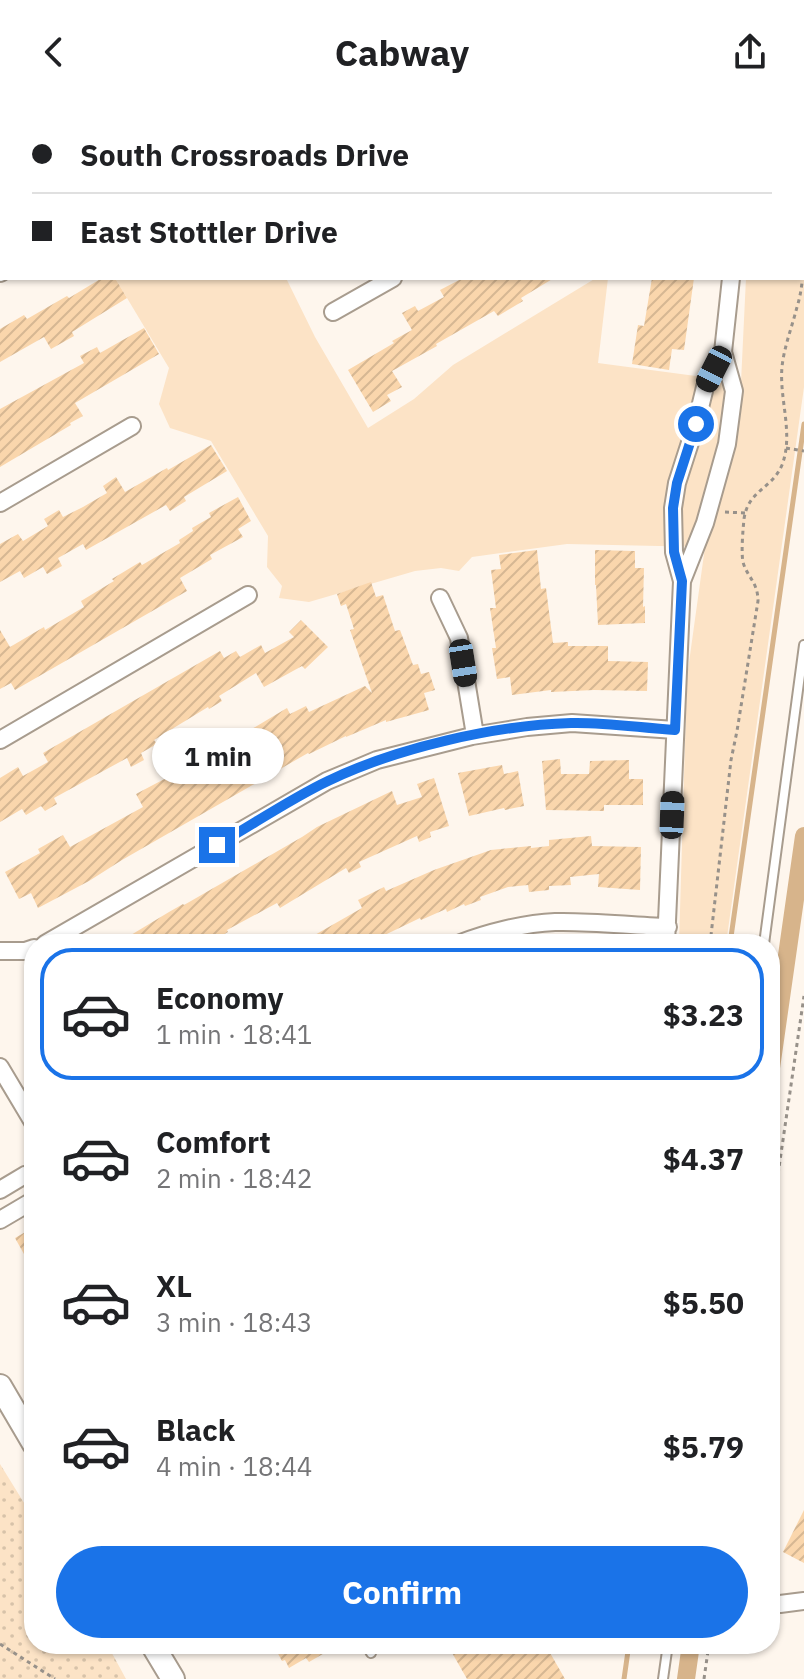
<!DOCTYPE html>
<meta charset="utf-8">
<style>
:root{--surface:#fff;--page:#f6f6f6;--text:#202124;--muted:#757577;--line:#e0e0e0;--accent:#1a73e8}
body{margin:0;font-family:"IBM Plex Sans",sans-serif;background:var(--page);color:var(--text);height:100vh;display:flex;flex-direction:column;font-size:30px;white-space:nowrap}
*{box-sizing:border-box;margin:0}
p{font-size:26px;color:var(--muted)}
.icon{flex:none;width:44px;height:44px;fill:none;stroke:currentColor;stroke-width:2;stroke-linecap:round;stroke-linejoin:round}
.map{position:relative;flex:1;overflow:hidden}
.side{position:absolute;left:24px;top:830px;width:756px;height:720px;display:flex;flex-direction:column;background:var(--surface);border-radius:32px;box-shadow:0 2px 6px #0004}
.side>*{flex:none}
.top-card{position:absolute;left:0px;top:0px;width:804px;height:176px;box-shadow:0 2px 6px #0004;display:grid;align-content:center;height:176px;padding:0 32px;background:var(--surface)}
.end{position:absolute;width:36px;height:36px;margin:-18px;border:10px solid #1a73e8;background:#fff;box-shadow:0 0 0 4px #fff}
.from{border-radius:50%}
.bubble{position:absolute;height:56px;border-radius:28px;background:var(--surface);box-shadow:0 2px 6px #0004;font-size:26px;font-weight:700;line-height:56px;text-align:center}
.car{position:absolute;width:24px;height:48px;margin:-24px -12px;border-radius:10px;box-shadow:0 0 6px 2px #0007;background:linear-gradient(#222 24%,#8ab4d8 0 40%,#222 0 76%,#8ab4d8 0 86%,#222 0)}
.top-card b{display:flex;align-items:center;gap:28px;height:76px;font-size:30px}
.top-card b+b{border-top:2px solid var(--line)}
.top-card i{width:20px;height:20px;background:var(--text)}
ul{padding:14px 0 0;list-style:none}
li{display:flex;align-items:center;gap:24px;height:132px;margin:0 16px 12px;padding:0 16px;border:4px solid transparent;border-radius:32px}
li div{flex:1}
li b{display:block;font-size:30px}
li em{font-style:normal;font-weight:700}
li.selected{border-color:var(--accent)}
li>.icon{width:72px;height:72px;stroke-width:1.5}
.action{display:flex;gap:16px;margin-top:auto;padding:16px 32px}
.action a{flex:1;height:92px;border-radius:48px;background:var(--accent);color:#fff;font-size:32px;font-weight:700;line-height:92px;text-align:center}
header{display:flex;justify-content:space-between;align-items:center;height:104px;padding:0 32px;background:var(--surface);font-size:36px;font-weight:700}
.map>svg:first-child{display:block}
.grass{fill:url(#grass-dots)}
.park{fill:#fce3c6}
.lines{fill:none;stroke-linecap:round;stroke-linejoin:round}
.stream{stroke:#d7b48b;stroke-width:5}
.canal{stroke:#d7b48b;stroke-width:18}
.building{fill:url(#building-hatch)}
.service-casing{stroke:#a89c8e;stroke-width:12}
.minor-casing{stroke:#a89c8e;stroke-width:20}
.secondary-casing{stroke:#a89c8e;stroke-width:26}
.path{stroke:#97918a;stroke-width:3;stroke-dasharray:4 4;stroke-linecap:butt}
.service{stroke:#fff;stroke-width:8}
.minor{stroke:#fff;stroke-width:16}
.secondary{stroke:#fff;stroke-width:22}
.route{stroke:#1a73e8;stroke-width:10}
</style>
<header><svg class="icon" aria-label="back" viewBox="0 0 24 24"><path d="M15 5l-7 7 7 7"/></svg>Cabway<svg class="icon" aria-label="share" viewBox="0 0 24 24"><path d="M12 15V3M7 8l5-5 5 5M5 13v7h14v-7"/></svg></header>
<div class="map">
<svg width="804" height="1575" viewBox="0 0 804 1575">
<defs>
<pattern id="grass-dots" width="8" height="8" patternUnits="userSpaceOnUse" patternTransform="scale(2)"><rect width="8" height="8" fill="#fce3c6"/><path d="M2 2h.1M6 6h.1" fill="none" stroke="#d7c2a9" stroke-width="1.8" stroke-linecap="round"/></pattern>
<pattern id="building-hatch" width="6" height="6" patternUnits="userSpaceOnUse" patternTransform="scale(2)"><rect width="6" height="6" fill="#fad6ac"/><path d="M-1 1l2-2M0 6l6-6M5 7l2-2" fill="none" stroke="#d6b793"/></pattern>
</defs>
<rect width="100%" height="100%" fill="#fef6ed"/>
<!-- grass -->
<path class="grass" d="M0,1360L34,1415V1540H107L126,1575H0Z"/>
<!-- park -->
<path class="park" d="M770,0H804V283L726,840H679L687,573L705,443L567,440L472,453L459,467L441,464L415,467L309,498L279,494L282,482L267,463L268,432L211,337L170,324L159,300L169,264L115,174H286L315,233L368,324L414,295L453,261L596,174H608L598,259L741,278L746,174H802V2H770Z"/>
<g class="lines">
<!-- stream -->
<path class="stream" d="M730,840L804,320
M624,1575L629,1540"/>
<!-- canal -->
<path class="canal" d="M770,971L804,732
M686,1575L691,1540"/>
</g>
<!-- building -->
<path class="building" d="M102,174H115L127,194L72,228L74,232L51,245L44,233L0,258V225L24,211L27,215L67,192L69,194Z
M463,174H554L521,194L523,197L498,212L494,207L436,240L437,242L392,267L402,283L387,291L391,297L373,308L348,266L394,239L392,237L412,226L402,209L415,202L418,207L444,193L440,186Z
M652,174H694L684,246L672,245L669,266L632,260L638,221L644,222Z
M144,224L159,250L75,299L83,312L70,319L71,321L0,363V305L84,259L80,252L97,243L100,249Z
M211,341L227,367L184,393L186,397L170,407L166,401L86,446L83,440L58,454L62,462L47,470L43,463L24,474L20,467L0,478V440L18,430L23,437L48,422L44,415L59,406L63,413L83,403L107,389L103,382L116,373L125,388L167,364L168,366Z
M238,393L251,417L238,425L243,433L210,451L212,455L180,474L187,487L15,586L11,579L0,585V526L10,543L44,523L45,526L84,503L81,497L114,477L112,475L140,458L142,461L180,439L179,436L193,427L192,424L211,413L209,409Z
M537,446L541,485L546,484L553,539L568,538V542H608V557L648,558L647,587L594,586L551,588V586L512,591L510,573L497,575L492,544H496L490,504H496L491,466L501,465L499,451Z
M595,446L635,447V464H644L643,503L645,502V519L598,521L596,481H595Z
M371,478L376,493L383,491L395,527L400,526L413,561L418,560L421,570L429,568L435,586L424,589L429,606L386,618V616L346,633V632L309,650L308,649L122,756L89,777L38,804L31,789L19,795L5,768L40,749L38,745L63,731L70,743L143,703L136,690L170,672L167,666L218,637L222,643L287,604L290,610L306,602L309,608L365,582L372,589L350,526L354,525L346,500L341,502L337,490Z
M301,516L328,543L305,565L302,562L264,583L256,569L219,592L222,597L209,605L208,603L154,636L157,640L141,649L144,656L131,663L127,654L54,694L57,700L45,707L41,702L26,711L22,705L0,718V674L18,663L23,672L48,658L43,649L220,547L224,554L236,547L240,553L261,541L265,549L294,533L289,528Z
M560,655L561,670H589L590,657L629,656V675H643V701H604V707L546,706L542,657Z
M502,661L504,670L518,667L524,702L505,706L504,704L469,712L458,669Z
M434,674L449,722L430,728L431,733L419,738L417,732L359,758L361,763L349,769L346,764L280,804L277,799L227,826L228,828L211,838L207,831L191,840H116L169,808L183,800L184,801L302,733L317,723L392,687L397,701L422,693L417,680Z
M591,732L592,742L641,743L640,786L598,783L599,770L570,773L571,781L549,782V786L529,788L528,781L508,783L480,793L481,796L465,802L464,800L447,808L446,805L421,816L420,814L366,840H299L362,804L358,796L384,783L386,787L434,766L491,746L531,742V744L549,742V736Z
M34,1123V1168L15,1134Z
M804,1406V1459L783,1448Z
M276,1540H340L309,1558L306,1554L289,1564L285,1556L282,1557L276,1546L278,1544Z
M447,1540H545L565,1575H467Z"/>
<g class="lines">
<!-- service casing -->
<g class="service-casing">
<path id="service" d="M764,840L804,541
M366,1540L371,1549
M663,1575L668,1540"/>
</g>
<!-- minor casing -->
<g class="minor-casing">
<path id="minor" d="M752,2L753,0
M0,169L2,168
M333,208L393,174
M0,399L132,322
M682,477L705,419L727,340L734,287L723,248
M440,494L459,534L475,631
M0,636L248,491
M45,840L327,677L377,656L472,632L527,623L572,619L675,626
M458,840C486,829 525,819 555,818C593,817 631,822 668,823
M666,840L682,477L674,448L673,404L677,379L696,320L705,283L723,248L731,174
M0,847H25L34,844
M0,963L34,1020
M0,1086L25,1071L34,1070
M0,1116L34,1096
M780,1500L804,1497"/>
</g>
<!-- secondary casing -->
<g class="secondary-casing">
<path id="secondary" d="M0,1282L34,1340
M152,1540L173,1575"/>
</g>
<!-- path -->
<path class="path" d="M802,84L804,80
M786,344L804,347
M725,408L745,409
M710,840L731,656L737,627L758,497C758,478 747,473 743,458C741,448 743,425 744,415C748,386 772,385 782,361C794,330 779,295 782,263C784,243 792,223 797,203C803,184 804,162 802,142
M770,1125L804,892
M0,1540L55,1575
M704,1575L709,1540"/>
<!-- service -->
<use href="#service" class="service"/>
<!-- minor -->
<use href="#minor" class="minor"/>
<!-- secondary -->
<use href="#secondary" class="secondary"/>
</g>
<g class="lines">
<!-- route -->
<path class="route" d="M217,741C254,720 290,695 328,677C396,644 496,621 571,619C605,618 641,624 675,626L682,477L674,448L673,404L677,379L696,320"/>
</g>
</svg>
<i class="end from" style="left:696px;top:320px"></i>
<i class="end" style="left:217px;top:741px"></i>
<div class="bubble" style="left:152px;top:624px;width:132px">1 min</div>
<i class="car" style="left:714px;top:265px;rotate:207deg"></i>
<i class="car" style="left:463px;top:559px;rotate:171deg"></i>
<i class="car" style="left:672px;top:711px;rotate:2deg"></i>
<div class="top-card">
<b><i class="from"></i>South Crossroads Drive</b>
<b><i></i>East Stottler Drive</b>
</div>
<section class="side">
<ul>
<li class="selected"><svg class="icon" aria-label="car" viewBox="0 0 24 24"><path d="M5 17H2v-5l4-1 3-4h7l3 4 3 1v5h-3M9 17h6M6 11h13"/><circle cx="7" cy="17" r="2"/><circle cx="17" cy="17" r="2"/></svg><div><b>Economy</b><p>1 min · 18:41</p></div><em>$3.23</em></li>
<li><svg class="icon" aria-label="car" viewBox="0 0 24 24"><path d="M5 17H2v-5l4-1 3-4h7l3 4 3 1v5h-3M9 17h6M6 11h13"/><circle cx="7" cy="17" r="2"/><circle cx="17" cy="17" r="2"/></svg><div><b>Comfort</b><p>2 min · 18:42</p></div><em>$4.37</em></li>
<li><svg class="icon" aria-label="car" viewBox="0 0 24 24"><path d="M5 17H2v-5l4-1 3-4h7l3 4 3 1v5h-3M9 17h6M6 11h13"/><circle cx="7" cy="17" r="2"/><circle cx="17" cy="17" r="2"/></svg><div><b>XL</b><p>3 min · 18:43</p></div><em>$5.50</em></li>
<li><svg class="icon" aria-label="car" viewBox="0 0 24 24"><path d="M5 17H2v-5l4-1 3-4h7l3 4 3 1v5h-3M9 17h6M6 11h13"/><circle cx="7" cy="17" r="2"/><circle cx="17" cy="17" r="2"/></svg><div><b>Black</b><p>4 min · 18:44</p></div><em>$5.79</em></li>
</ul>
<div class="action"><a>Confirm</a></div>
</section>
</div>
